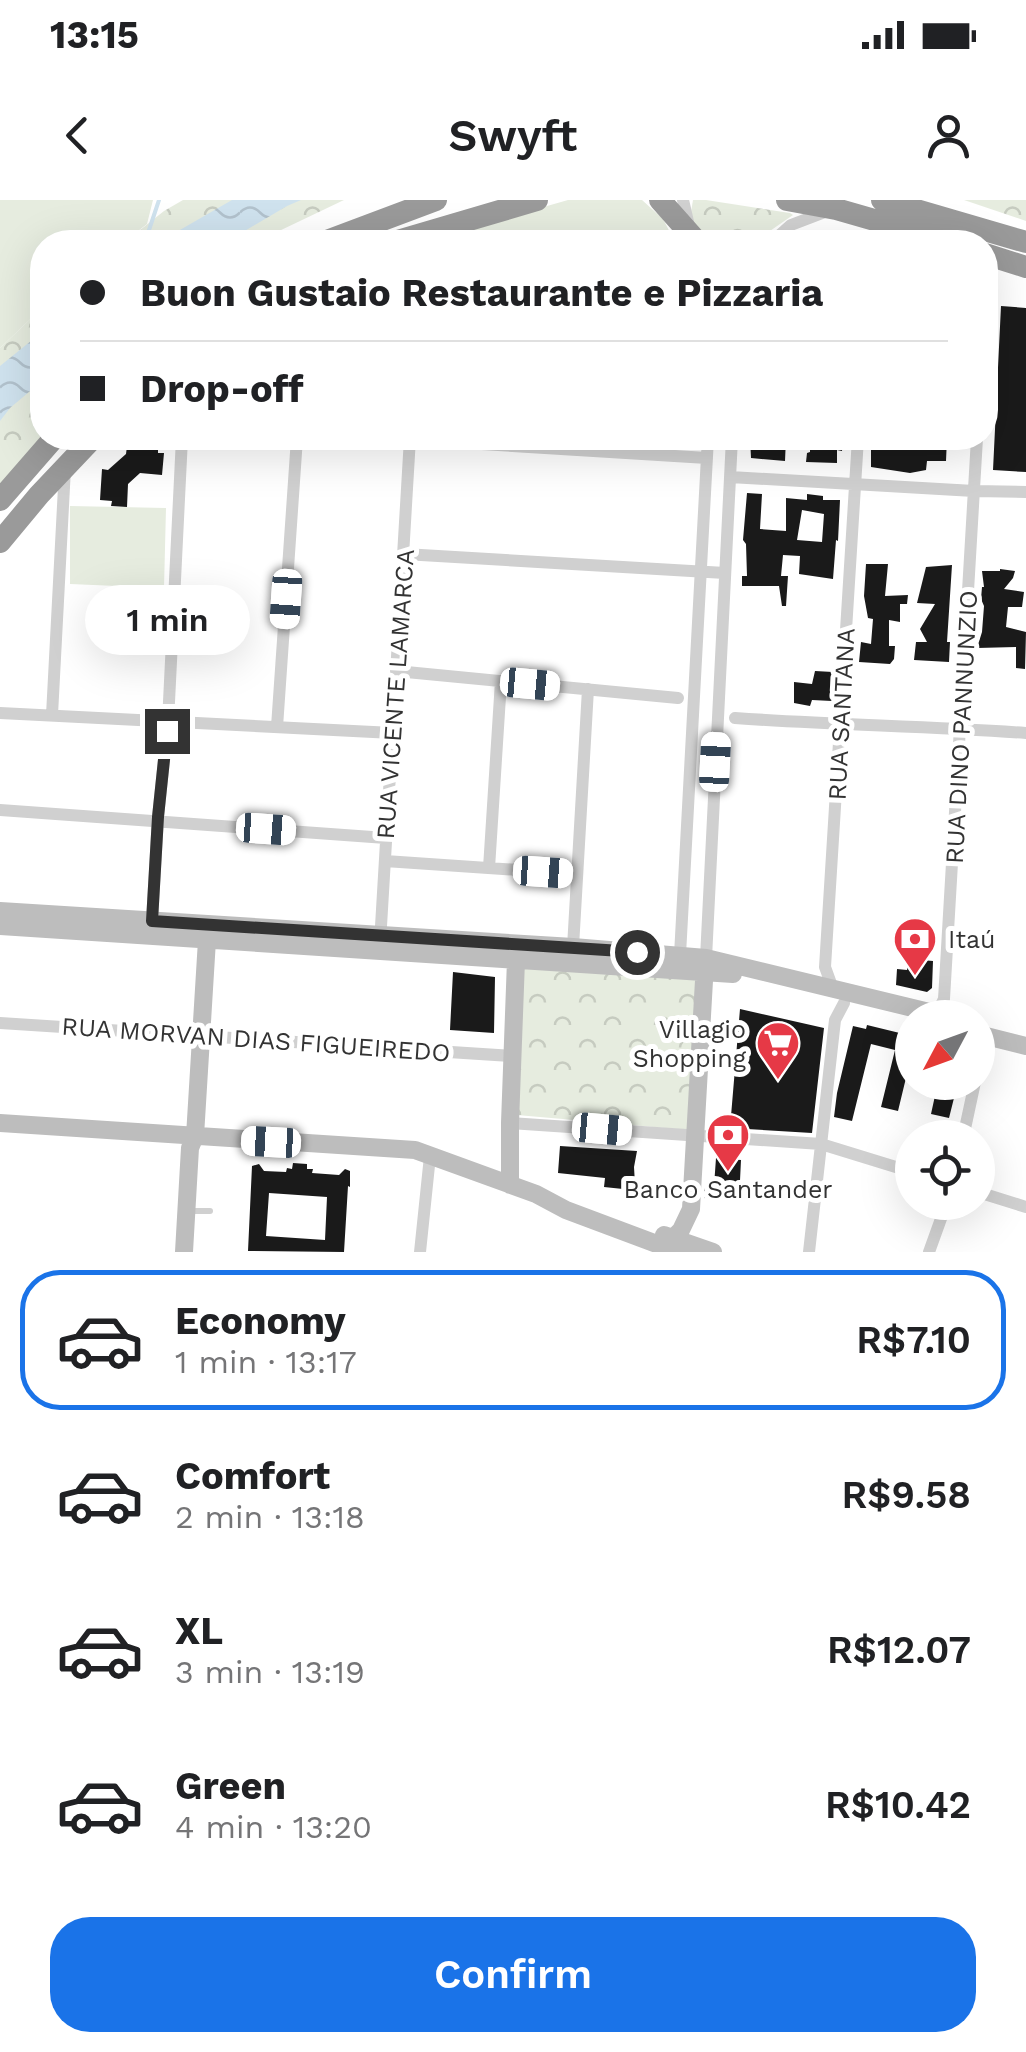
<!DOCTYPE html>
<meta charset="utf-8">
<style>
:root{--surface:#fff;--page:#f6f6f6;--text:#202124;--muted:#757577;--line:#e0e0e0;--accent:#1a73e8}
body{margin:0;font-family:"Work Sans",sans-serif;background:var(--page);color:var(--text);height:100vh;display:flex;flex-direction:column;font-size:38px;white-space:nowrap}
*{box-sizing:border-box;margin:0}
p{font-size:32px;color:var(--muted)}
.icon{flex:none;width:55px;height:55px;fill:none;stroke:currentColor;stroke-width:2;stroke-linecap:round;stroke-linejoin:round}
.map{position:relative;height:1052px;overflow:hidden}
.sheet{display:flex;flex-direction:column;background:var(--surface);flex:1}
.sheet>*{flex:none}
.banner{position:absolute;left:30px;top:30px;width:968px;height:220px;border-radius:40px;box-shadow:0 10px 40px #0002;display:grid;align-content:center;height:220px;padding:0 50px;background:var(--surface)}
.needle{width:65px;rotate:229deg}
.controls{position:absolute;left:895px;top:800px;display:grid;gap:20px}
.controls a{display:grid;place-items:center;width:100px;height:100px;border-radius:50%;background:var(--surface);box-shadow:0 10px 40px #0002;font-size:50px}
.end{position:absolute;width:45px;height:45px;margin:-22px;border:12px solid #333;background:#fff;box-shadow:0 0 0 5px #fff}
.from{border-radius:50%}
.bubble{position:absolute;height:70px;border-radius:35px;background:var(--surface);box-shadow:0 10px 40px #0002;font-size:32px;font-weight:600;line-height:70px;text-align:center}
.car{position:absolute;width:30px;height:60px;margin:-30px -15px;border-radius:12px;box-shadow:0 0 8px 2px #0007;background:linear-gradient(#fff 24%,#345 0 40%,#fff 0 76%,#345 0 86%,#fff 0)}
.banner b{display:flex;align-items:center;gap:35px;height:95px;font-size:38px}
.banner b+b{border-top:2px solid var(--line)}
.banner i{width:25px;height:25px;background:var(--text)}
ul{padding:18px 0 0;list-style:none}
li{display:flex;align-items:center;gap:30px;height:140px;margin:0 20px 15px;padding:0 30px;border:5px solid transparent;border-radius:40px}
li div{flex:1}
li b{display:block;font-size:38px}
li em{font-style:normal;font-weight:600}
li.on{border-color:var(--accent)}
li>.icon{width:90px;height:90px;stroke-width:1.5}
.cta{display:flex;gap:20px;margin-top:auto;padding:20px 50px}
.cta a{flex:1;height:115px;border-radius:40px;background:var(--accent);color:#fff;font-size:40px;font-weight:600;line-height:115px;text-align:center}
.status{display:flex;justify-content:space-between;align-items:center;height:70px;padding:0 50px;background:var(--surface);direction:ltr}
.status svg{height:28px;fill:currentColor}
header{display:flex;justify-content:space-between;align-items:center;height:130px;padding:0 50px;background:var(--surface);font-size:45px;font-weight:600}
.map>svg:first-child{display:block}
.grass{fill:#e6ecdf}
.park{fill:url(#park-crowns)}
.water{fill:url(#water-waves)}
.lines{fill:none;stroke-linecap:round;stroke-linejoin:round}
.stream{stroke:#cfe2ee;stroke-width:4}
.building{fill:#1a1a1a;fill-rule:evenodd}
.lane{stroke:#d0d0d0;stroke-width:6}
.street{stroke:#d0d0d0;stroke-width:12}
.secondary{stroke:#bdbdbd;stroke-width:18}
.highway{stroke:#9a9a9a;stroke-width:22}
.route{stroke:#333;stroke-width:12}
.labels{text-anchor:middle;stroke-width:10;stroke-linejoin:round;paint-order:stroke}
.street-label{font-size:25px;fill:#333;stroke:#fff}
.poi-label{font-size:25px;fill:#333;stroke:#fff;text-anchor:start}
</style>
<div class="status"><b>13:15</b><svg viewBox="0 0 49 12"><path d="M0 12V9h3v3zM5 12V6h3v6zM10 12V3h3v9zM15 12V0h3v12zM26 1h20v11H26zM47 4h2v5h-2z"/></svg></div>
<header><svg class="icon" aria-label="back" viewBox="0 0 24 24"><path d="M15 5l-7 7 7 7"/></svg>Swyft<svg class="icon" aria-label="person" viewBox="0 0 24 24"><circle cx="12" cy="8" r="4"/><path d="M4 21q1-7 8-7t8 7"/></svg></header>
<div class="map">
<svg width="1026" height="1052" viewBox="0 0 1026 1052">
<defs>
<pattern id="park-crowns" width="20" height="18" patternUnits="userSpaceOnUse" patternTransform="scale(2.5)"><rect width="20" height="18" fill="#e6ecdf"/><path d="M2 6a3 3 0 1 1 6 0M12 15a3 3 0 1 1 6 0" fill="none" stroke="#c6cbc0"/></pattern>
<pattern id="water-waves" width="16" height="10" patternUnits="userSpaceOnUse" patternTransform="scale(2.5)"><rect width="16" height="10" fill="#cfe2ee"/><path d="M0 5q4-4 8 0t8 0" fill="none" stroke="#b2c2cd"/></pattern>
</defs>
<rect width="100%" height="100%" fill="#fff"/>
<!-- grass -->
<path class="grass" d="M0,0H153L147,24L124,42H42V108L0,148Z
M568,0H642L663,19L675,42H441L447,35Z
M70,306L166,308L164,388L70,384Z"/>
<!-- park -->
<path class="park" d="M183,0H344L256,42H125L164,11Z
M693,0H706L790,13L793,15L754,42H708L701,37L690,18Z
M964,0H1026V21Z
M42,108V238L0,288V148Z
M523,767L697,778L688,930L517,915Z"/>
<!-- water -->
<path class="water" d="M232,0H301L287,6L226,42H159Z
M42,132V181L10,208L0,221V166Z"/>
<g class="lines">
<!-- stream -->
<path class="stream" d="M145,42L159,0"/>
</g>
<!-- building -->
<path class="building" d="M805,30L848,33V42H800L801,32Z
M1001,106L1026,108V272L993,270Z
M750,238H786L785,261L751,258Z
M810,238H843L842,251L837,250V263L806,262L807,253L810,252Z
M871,238H947L946,261H927L926,270L910,273L871,267Z
M127,246L158,248V253H164L162,275L140,273L128,284L127,307L111,306L112,301L100,300L102,269L108,270L126,254Z
M747,293L762,294L760,329L786,331V298L807,300V294L823,296V300H840L838,341L836,340L833,379L799,374L800,356L783,355L781,376H788L786,406H782L779,386H742V376H747L746,344L743,340ZM802,310L824,314L822,342L797,340Z
M866,364H888L885,396L908,395L907,404H900V422L889,420V446H895L894,459L890,464L859,462L861,442L871,444L873,419L868,418L864,396Z
M952,365L947,442H950L949,462L914,460L916,442H927L920,429L935,404L917,403L926,367Z
M1000,369L1015,371L1013,378L1004,389L1024,392L1022,407H1008L1006,427L1026,432L1025,469L1016,468V447L977,448L982,432L984,406L981,399L982,387H984L982,371H1000Z
M815,471L833,472L832,501L812,500L810,506L794,503V482L812,484Z
M909,759L933,761L932,788L927,792L896,785L897,769L907,770Z
M453,772L495,777L494,833L450,830Z
M740,809L824,828L812,933L730,928Z
M867,825L912,836V853L898,911L881,907L895,850L871,844L852,921L834,917L837,893L853,826L866,829Z
M938,882H958L949,918L931,914Z
M560,946L637,951L634,967L635,984L623,982V989L604,987L605,978L558,973Z
M716,958L741,960L739,1001L704,998L705,986H714Z
M293,963L307,964V969H313L312,973L339,975L345,969L350,971V987L348,986L344,1052L248,1051L252,966L259,964L264,971L286,972L287,968L292,969ZM269,993L327,997L325,1040L266,1036Z"/>
<g class="lines">
<!-- lane -->
<path class="lane" d="M191,1011H210"/>
<!-- street -->
<path class="street" d="M683,0L689,26
M772,42L791,25L825,12
M869,42L876,31L888,23
M985,67V87
M384,238L707,258
M730,277L974,291L1026,292
M404,354L725,373
M396,471L678,498
M0,513L393,533
M52,515L65,268
M735,518C832,525 929,526 1026,533
M277,527L297,238
M0,610L386,638
M385,661L577,674
M489,668L501,481
M152,721L158,617L168,522L182,238
M380,743L410,238
M573,747L588,489
M680,755L708,238
M706,758L732,238
M833,789L825,767L858,238
M933,813L940,807L944,799L977,238
M0,823L512,856
M978,871L982,846L979,834
M510,923L821,944L912,972
M963,938L975,882
M978,992L1026,1007
M420,1052L430,956
M809,1052L835,820L844,803
M929,1052L947,1002"/>
<!-- secondary -->
<path class="secondary" d="M0,711L573,747L706,758L954,818
M0,726L733,774
M978,834L1026,846
M0,923L415,950L536,994L566,1010L678,1052
M510,985V923L516,760
M664,1035L713,1052
M673,1038L681,1030L691,1009L705,763
M184,1052L190,948L195,936L207,740L205,729"/>
<!-- highway -->
<path class="highway" d="M660,0L693,37
M787,0L836,9L951,42
M882,0L1026,42
M324,42L436,0
M394,42L537,0
M985,54L1026,67
M0,300L54,238
M0,342L39,295L93,238"/>
</g>
<g class="lines">
<!-- route -->
<path class="route" d="M167,531L158,617L152,721L637,752"/>
</g>
<!-- icons -->
<defs>
<g id="bank-pin" transform="scale(2.25)"><path d="M0 17L-7.5 6A9.5 9.5 0 1 1 7.5 6Z" fill="#e63946" stroke="#fff"/><path d="M-6-4H6V4H-6ZM0-2.3a2.3 2.3 0 1 0 0 4.6a2.3 2.3 0 1 0 0-4.6Z" fill="#fff"/></g>
<g id="supermarket-pin" transform="scale(2.25)"><path d="M0 17L-7.5 6A9.5 9.5 0 1 1 7.5 6Z" fill="#e63946" stroke="#fff"/><path d="M-6-5.5h2.5l.6 2H6L4.5 2H-2.5L-4.4-4H-6ZM-1.5 3.2a1.3 1.3 0 1 0 .1 0ZM3 3.2a1.3 1.3 0 1 0 .1 0Z" fill="#fff"/></g>
</defs>
<g fill-rule="evenodd">
<use href="#bank-pin" x="915" y="739"/>
<use href="#supermarket-pin" x="778" y="843"/>
<use href="#bank-pin" x="728" y="935"/>
</g>
<g class="labels">
<!-- street labels -->
<g class="street-label">
<text transform="translate(395 494) rotate(-86)" y="9">RUA VICENTE LAMARCA</text>
<text transform="translate(841 514) rotate(-87)" y="9">RUA SANTANA</text>
<text transform="translate(961 527) rotate(-87)" y="9">RUA DINO PANNUNZIO</text>
<text transform="translate(256 839) rotate(4)" y="9">RUA MORVAN DIAS FIGUEIREDO</text>
</g>
<!-- poi labels -->
<g class="poi-label">
<text x="948" y="748">Itaú</text>
<text x="746" y="838" text-anchor="end">Villagio<tspan x="746" dy="29">Shopping</tspan></text>
<text x="728" y="998" text-anchor="middle">Banco Santander</text>
</g>
</g>
</svg>
<div class="controls">
<a><svg class="needle" viewBox="-14 -14 28 28"><path d="M0-13l5 13h-10z" fill="#e53935"/><path d="M0 13l5-13h-10z" fill="#757577"/></svg></a>
<a><svg class="icon" aria-label="locate" viewBox="0 0 24 24"><circle cx="12" cy="12" r="6"/><path d="M12 2v4M12 18v4M2 12h4M18 12h4"/></svg></a>
</div>
<i class="end from" style="left:637px;top:752px"></i>
<i class="end" style="left:167px;top:531px"></i>
<div class="bubble" style="left:85px;top:385px;width:165px">1 min</div>
<i class="car" style="left:286px;top:399px;rotate:184deg"></i>
<i class="car" style="left:530px;top:484px;rotate:95deg"></i>
<i class="car" style="left:715px;top:562px;rotate:3deg"></i>
<i class="car" style="left:266px;top:629px;rotate:94deg"></i>
<i class="car" style="left:543px;top:672px;rotate:94deg"></i>
<i class="car" style="left:602px;top:929px;rotate:95deg"></i>
<i class="car" style="left:271px;top:942px;rotate:273deg"></i>
<div class="banner">
<b><i class="from"></i>Buon Gustaio Restaurante e Pizzaria</b>
<b><i></i>Drop-off</b>
</div>
</div>
<section class="sheet">
<ul>
<li class="on"><svg class="icon" aria-label="car" viewBox="0 0 24 24"><path d="M5 17H2v-5l4-1 3-4h7l3 4 3 1v5h-3M9 17h6M6 11h13"/><circle cx="7" cy="17" r="2"/><circle cx="17" cy="17" r="2"/></svg><div><b>Economy</b><p>1 min · 13:17</p></div><em>R$7.10</em></li>
<li><svg class="icon" aria-label="car" viewBox="0 0 24 24"><path d="M5 17H2v-5l4-1 3-4h7l3 4 3 1v5h-3M9 17h6M6 11h13"/><circle cx="7" cy="17" r="2"/><circle cx="17" cy="17" r="2"/></svg><div><b>Comfort</b><p>2 min · 13:18</p></div><em>R$9.58</em></li>
<li><svg class="icon" aria-label="car" viewBox="0 0 24 24"><path d="M5 17H2v-5l4-1 3-4h7l3 4 3 1v5h-3M9 17h6M6 11h13"/><circle cx="7" cy="17" r="2"/><circle cx="17" cy="17" r="2"/></svg><div><b>XL</b><p>3 min · 13:19</p></div><em>R$12.07</em></li>
<li><svg class="icon" aria-label="car" viewBox="0 0 24 24"><path d="M5 17H2v-5l4-1 3-4h7l3 4 3 1v5h-3M9 17h6M6 11h13"/><circle cx="7" cy="17" r="2"/><circle cx="17" cy="17" r="2"/></svg><div><b>Green</b><p>4 min · 13:20</p></div><em>R$10.42</em></li>
</ul>
<div class="cta"><a>Confirm</a></div>
</section>
